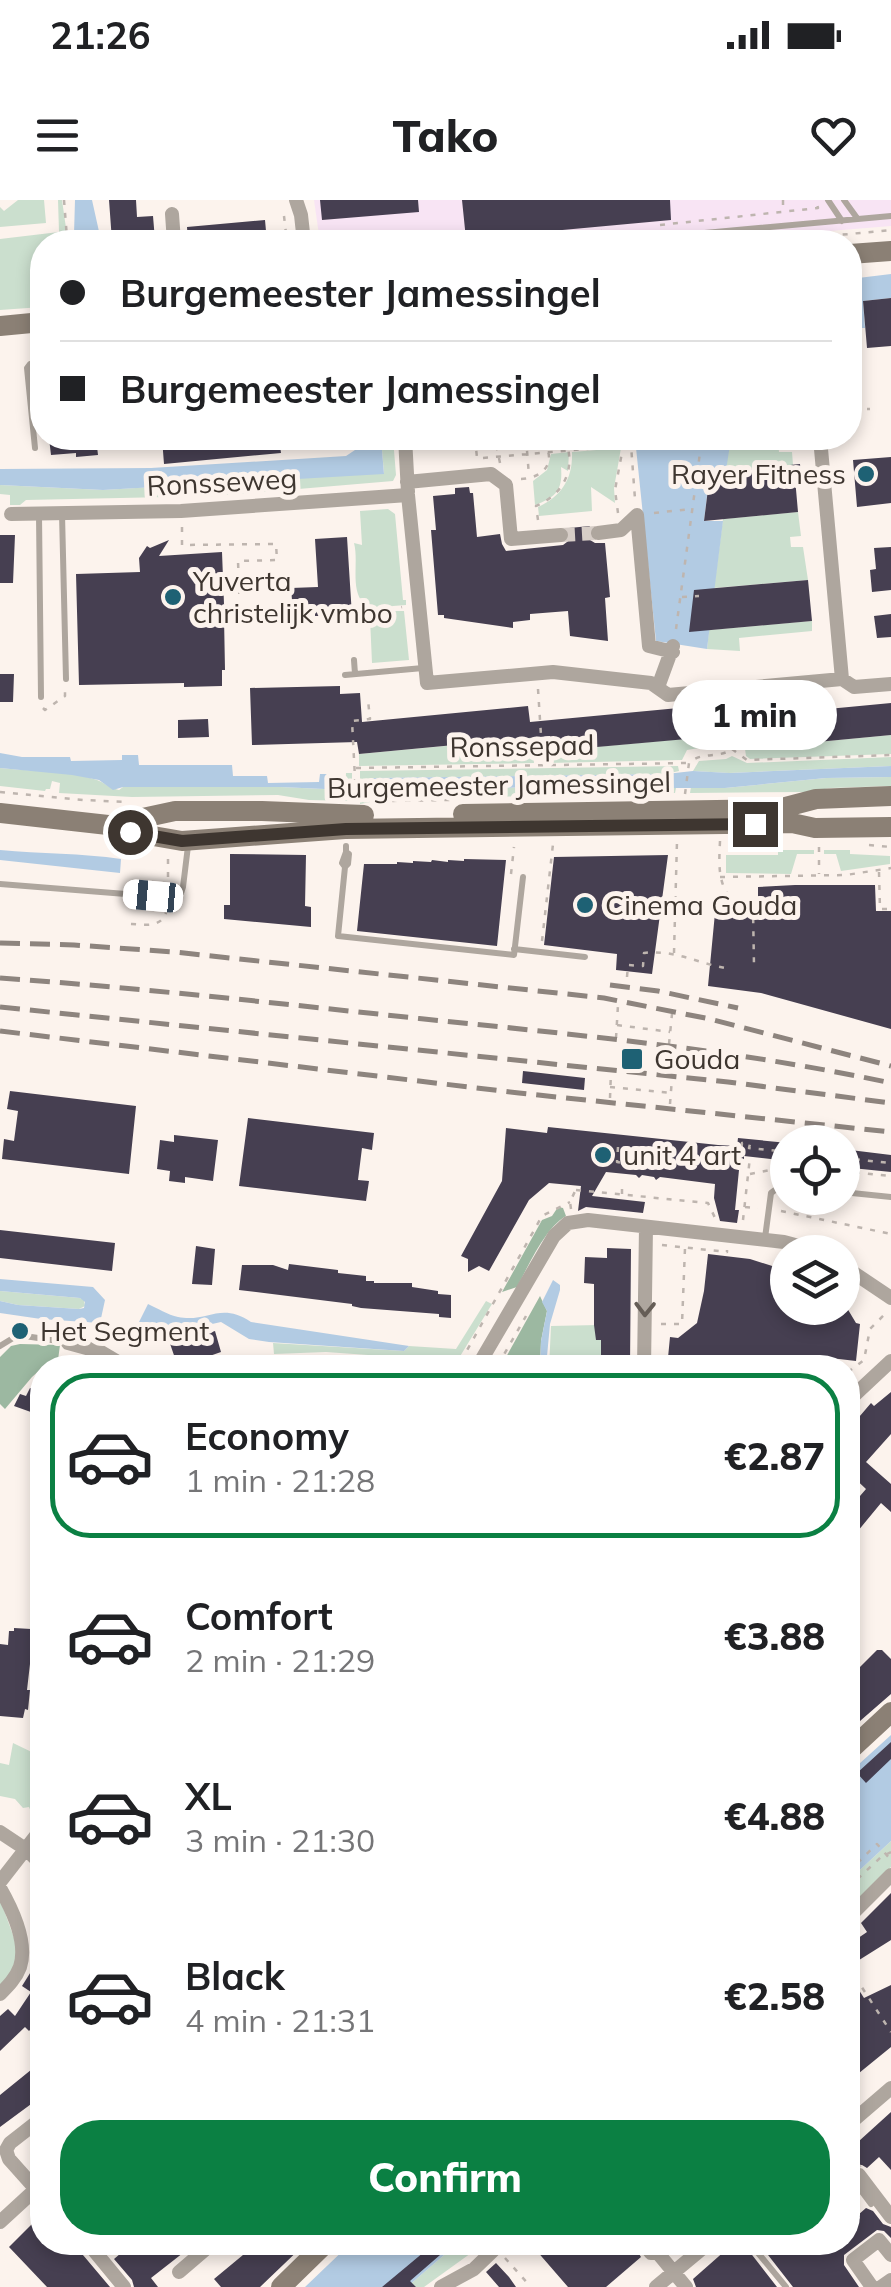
<!DOCTYPE html>
<meta charset="utf-8">
<style>
:root{--surface:#fff;--page:#f6f6f6;--text:#202124;--muted:#757577;--line:#e0e0e0;--accent:#0b8043}
body{margin:0;font-family:Mulish,sans-serif;background:var(--page);color:var(--text);height:100vh;display:flex;flex-direction:column;font-size:38px;white-space:nowrap}
*{box-sizing:border-box;margin:0}
p{font-size:32px;color:var(--muted)}
.icon{flex:none;width:55px;height:55px;fill:none;stroke:currentColor;stroke-width:2;stroke-linecap:round;stroke-linejoin:round}
.map{position:relative;flex:1;overflow:hidden}
.drawer{position:absolute;left:30px;top:1155px;width:830px;height:900px;display:flex;flex-direction:column;background:var(--surface);border-radius:40px;box-shadow:0 5px 15px #0003}
.drawer>*{flex:none}
.hud{position:absolute;left:30px;top:30px;width:832px;height:220px;border-radius:40px;box-shadow:0 5px 15px #0003;display:grid;align-content:center;height:220px;padding:0 30px;background:var(--surface)}
.tools{position:absolute;left:770px;top:925px;display:grid;gap:20px}
.tools a{display:grid;place-items:center;width:90px;height:90px;border-radius:50%;background:var(--surface);box-shadow:0 5px 15px #0003;font-size:50px}
.end{position:absolute;width:45px;height:45px;margin:-22px;border:12px solid #3e3630;background:#fff;box-shadow:0 0 0 5px #fff}
.from{border-radius:50%}
.bubble{position:absolute;height:70px;border-radius:35px;background:var(--surface);box-shadow:0 5px 15px #0003;font-size:32px;font-weight:800;line-height:70px;text-align:center}
.car{position:absolute;width:30px;height:60px;margin:-30px -15px;border-radius:12px;box-shadow:0 0 8px 2px #0007;background:linear-gradient(#fff 24%,#345 0 40%,#fff 0 76%,#345 0 86%,#fff 0)}
.hud b{display:flex;align-items:center;gap:35px;height:95px;font-size:38px}
.hud b+b{border-top:2px solid var(--line)}
.hud i{width:25px;height:25px;background:var(--text)}
ul{padding:18px 0 0;list-style:none}
li{display:flex;align-items:center;gap:30px;height:165px;margin:0 20px 15px;padding:0 10px;border:5px solid transparent;border-radius:40px}
li div{flex:1}
li b{display:block;font-size:38px}
li em{font-style:normal;font-weight:800}
li.current{border-color:var(--accent)}
li>.icon{width:90px;height:90px;stroke-width:1.5}
.primary-button{display:flex;gap:20px;margin-top:auto;padding:20px 30px}
.primary-button a{flex:1;height:115px;border-radius:40px;background:var(--accent);color:#fff;font-size:40px;font-weight:800;line-height:115px;text-align:center}
.status{display:flex;justify-content:space-between;align-items:center;height:70px;padding:0 50px;background:var(--surface);direction:ltr}
.status svg{height:28px;fill:currentColor}
header{display:flex;justify-content:space-between;align-items:center;height:130px;padding:0 30px;background:var(--surface);font-size:45px;font-weight:800}
.map>svg:first-child{display:block}
.medical{fill:#f8e4f4}
.green{fill:#cbdfce}
.forest{fill:#9cb8a1}
.water{fill:#b2cbe3}
.building{fill:#463f51}
.lines{fill:none;stroke-linecap:round;stroke-linejoin:round}
.street-tunnel{stroke:#d6cdc7;stroke-width:14;stroke-dasharray:14 7;stroke-linecap:butt}
.path{stroke:#beb5af;stroke-width:2.5;stroke-dasharray:5 8;stroke-linecap:butt}
.lane{stroke:#aea69e;stroke-width:6}
.street{stroke:#aea69e;stroke-width:14}
.secondary{stroke:#8b8075;stroke-width:20}
.rail{stroke:#8d847e;stroke-width:5;stroke-dasharray:20 10;stroke-linecap:butt}
.oneway{stroke:#655d56}
.route{stroke:#3e3630;stroke-width:12}
.poi-dot{fill:#1e6174;stroke:#fcf3ed;stroke-width:4}
.labels{text-anchor:middle;stroke-width:10;stroke-linejoin:round;paint-order:stroke}
.poi-label{font-size:28px;fill:#3e3630;stroke:#fcf3ed;text-anchor:start}
.street-label{font-size:28px;fill:#3e3630;stroke:#fcf3ed}
</style>
<div class="status"><b>21:26</b><svg viewBox="0 0 49 12"><path d="M0 12V9h3v3zM5 12V6h3v6zM10 12V3h3v9zM15 12V0h3v12zM26 1h20v11H26zM47 4h2v5h-2z"/></svg></div>
<header><svg class="icon" aria-label="menu" viewBox="0 0 24 24"><path d="M4 6h16M4 12h16M4 18h16"/></svg>Tako<svg class="icon" aria-label="heart" viewBox="0 0 24 24"><path d="M12 20l-8-8c-3-5 5-10 8-4 3-6 11-1 8 4z"/></svg></header>
<div class="map">
<svg width="891" height="2087" viewBox="0 0 891 2087">
<rect width="100%" height="100%" fill="#fcf3ed"/>
<!-- medical -->
<path class="medical" d="M314,0H891V26L695,42H320Z"/>
<!-- green -->
<path class="green" d="M18,0H44L46,23L0,27V7L4,11Z
M58,0H62L68,42H42V107L0,110V39L59,32Z
M381,238H393L396,275L393,281L214,296L26,300L20,305H10V295L0,294V285L103,290L384,273Z
M731,238H791L778,240L779,252H792L793,265L724,271Z
M621,248L614,288L615,303L591,287L592,311L539,316L538,307C562,296 573,278 572,252Z
M569,252L568,271L561,267C563,290 556,297 535,305L533,281L547,270L551,254Z
M388,309L395,314L403,400H406V405L393,406L369,413V409L359,408L363,403C350,387 359,362 354,343L362,345L360,311Z
M798,312L801,336L790,337L791,347H803L808,380L714,388L723,319Z
M394,411H404L409,460L372,463L370,418Z
M812,421V431L739,438L740,451L707,449L709,430Z
M724,535V544L687,550L682,560L548,563L543,560L544,553L552,551Z
M891,535V554L750,559L746,556L745,549Z
M531,538L534,563L359,566V554Z
M732,556L747,563L891,557V566L729,573L693,571L699,561L726,559Z
M678,566L679,571L666,574L374,578L371,592L597,585L676,588L675,593L386,599L360,604V571Z
M0,568C27,571 72,571 97,580C105,583 109,588 119,590L123,587H280L345,590L346,573H352V601L309,600L278,595L132,597L59,593L60,583L52,581L50,589H46L45,591L0,586Z
M891,577V586L831,588L805,592L690,593L691,587L725,588L826,578Z
M778,650H814V654H797L791,674L726,673V655H778Z
M824,650H850V654L890,656V664L841,671L836,654H824Z
M0,1091L80,1098L84,1100L85,1106L79,1109L18,1105L0,1101Z
M486,1101L492,1104L459,1158L452,1161L326,1152L274,1154L273,1143L404,1151L409,1146L456,1149Z
M598,1125L601,1135V1167L549,1168L551,1126Z
M13,1543L42,1557V1607L37,1616L32,1614L29,1607L23,1608L15,1599L0,1596V1563L9,1565Z
M891,1641V1667L848,1709V1681Z
M0,1699L18,1749L15,1768L0,1786Z
M458,2043H485L424,2087H407Z"/>
<!-- forest -->
<path class="forest" d="M558,1007L563,1008L566,1016C545,1028 529,1065 517,1087L502,1092L542,1020L552,1016Z
M540,1096L547,1111L541,1141L540,1167L500,1168Z
M20,1144L60,1145L58,1160L42,1168L32,1177L5,1209L0,1204V1157L11,1146Z"/>
<!-- water -->
<path class="water" d="M75,0H92L100,36L96,42H80L74,34Z
M891,74V98L863,101L865,128H850V79Z
M355,238H381L384,274L103,290L0,285V269L151,268L346,256L355,250Z
M635,238H731L725,277L709,279L704,321H723L707,449L656,441Z
M0,553L22,557H70L71,561L122,560V555H138L139,565H232L233,576H267L268,583L319,582L320,574H336V584H346V590L280,587H123L113,590L99,580L72,575L0,568Z
M891,566V577L826,578L725,588H657L597,585L371,592L366,588L369,582L374,578L666,574L693,571L730,573Z
M0,650C40,654 82,653 121,659L120,673L0,660Z
M0,1079L93,1087L105,1100L100,1123L41,1119L0,1113V1101L18,1105L79,1109L84,1108L85,1102L80,1098L0,1091Z
M553,1080L560,1085V1090L550,1124L546,1167H540L541,1141L547,1111L542,1102Z
M148,1104C157,1108 168,1115 178,1117C208,1123 220,1101 251,1122L409,1146L404,1151L269,1142L249,1139L221,1122L190,1129L137,1126Z
M891,1535V1641L848,1681V1574Z
M351,2043H458L407,2087H305Z"/>
<!-- building -->
<path class="building" d="M109,0H136L137,17L153,16L155,40L112,41Z
M320,0H418L419,12L322,20Z
M462,0H670L671,20L466,39Z
M265,20L267,42H188L187,27Z
M891,98V146L867,148L863,101Z
M49,238H96L98,255L76,257V253L51,255Z
M162,238H279L281,253L164,264Z
M891,257V303L857,307L853,260Z
M800,264L801,277L795,278L798,312L704,321L710,273Z
M469,287L470,293H473L477,337L500,334L502,344L506,351L563,345L571,339L569,328L590,326L587,333L590,340L595,343H605L610,397L605,398L608,441L570,436L568,411L530,414V420L513,422V428L444,418V415H438L431,330H436L433,296L455,294V288Z
M0,335H15L13,383H0Z
M347,337L352,416L320,418V416H315V411L293,412L291,388L318,387L315,339Z
M169,340L159,356L222,352L224,404H228V417H224L225,470H222V486L184,487V483L79,485L76,374L140,372L139,358L147,346L150,348Z
M891,347V390L872,392L870,370L876,369L874,348Z
M808,380L812,421L689,432L694,390Z
M891,414V437L877,438L874,416Z
M0,474H14L13,502H0Z
M340,486V494L360,493L362,522L528,506L530,522L721,504L723,519L891,503V535L745,549L743,534L552,551L550,536L359,554L357,542L252,545L250,488Z
M208,519L209,537L178,538V520Z
M230,654L306,655L305,706L311,707V727L224,719V705H230Z
M668,655L652,774L616,770L617,754L544,745L554,657Z
M464,659L506,660L497,746L357,731L364,664H397V662L413,663V661L431,662L432,660L448,662V660L464,661Z
M795,685H875L876,711H891V829L761,793L708,786L715,713H758V687Z
M523,871L585,878L584,890L522,883Z
M10,891L136,906L129,974L2,959L4,939L14,941L18,911L7,909Z
M248,918L374,933L372,950L362,948L358,980L369,981L366,1001L239,986Z
M548,927L718,945L737,946L738,938L788,943V961L744,956V961L740,960L735,1010H739L737,1023L720,1021L714,998L715,984L660,977L656,980L654,977L642,975L639,978L636,975L606,972L592,996L645,1002L643,1013L586,1007L578,1011L581,986L549,983L529,1000L489,1071L479,1066L468,1072V1059L461,1056L502,981L506,928L547,933Z
M174,935L218,940L213,981L185,977V983L169,981L170,971L157,969L160,940L174,942Z
M842,949L891,955V972L842,967Z
M0,1030L115,1043L112,1071L0,1058Z
M196,1046L215,1049L212,1085L192,1084Z
M607,1048L631,1049L630,1168H601V1140H596L594,1125V1084L584,1083L585,1057L607,1058Z
M708,1054L750,1059L788,1071V1108H847L856,1123L860,1124L856,1161L822,1157L821,1168H667L670,1137L678,1138L697,1123L704,1091Z
M289,1064L338,1070V1073L366,1076V1081H374V1083H412V1087L438,1091V1094L451,1095V1118L439,1117V1114L361,1108L352,1106V1104L239,1090L242,1065H273L288,1070Z
M165,1129L188,1130L187,1140L215,1131L221,1152L178,1167Z
M30,1188L42,1193V1216L14,1206L20,1194L26,1196Z
M891,1192V1234L866,1262L891,1284V1312L881,1303L848,1343V1310L866,1289L848,1272V1230L871,1203L874,1206Z
M14,1428L31,1429V1433H37V1438H40L39,1465L30,1464L27,1490H30L28,1510L25,1509L23,1518L0,1516V1444L8,1445L9,1431H14Z
M877,1450H882L891,1459V1494L860,1521L848,1507V1464L855,1472Z
M891,1542V1559L866,1583L857,1573Z
M891,1693V1740L848,1767V1745L867,1732L861,1723Z
M42,1754V1817L29,1831L25,1827L0,1851V1816L8,1809L15,1816L31,1792L22,1786Z
M848,1773L864,1798L891,1785V1847L848,1882Z
M42,1861V1896L0,1927V1895Z
M891,1912V1970L879,1957L867,1968L862,1965L853,1966L848,1976V1951Z
M866,2008L873,2011L883,2024L891,2027V2038L884,2031L877,2030L844,2055V2065L859,2087H793L758,2042H848V2028L860,2018L858,2015Z
M42,2014V2042H72L110,2087H47L9,2047Z
M134,2042H197L151,2078L158,2087H134L132,2080L114,2059Z
M261,2042H307L260,2087H221L214,2079L249,2050L255,2053L260,2051Z
M436,2042H455L410,2081L416,2087H382Z
M529,2042H577L584,2050L591,2044L596,2051L605,2042H632L641,2057L606,2087H568Z
M735,2042H742L777,2087H696L693,2079Z
M496,2063L509,2077L516,2087H499L486,2072Z"/>
<g class="lines">
<!-- street-tunnel -->
<path class="street-tunnel" d="M561,335L598,333
M848,1959L859,1975"/>
<!-- path -->
<path class="path" d="M64,0L67,38L70,42
M783,0V10
M284,16L287,42
M660,25L818,8L816,0
M554,31V36L602,31
M111,42H134
M765,42L891,30
M867,209H870
M475,238L477,258
M526,238L529,276
M483,258L631,245L635,299
M500,263L497,249L500,238
M698,277L724,275
M521,279C547,278 559,257 539,238
M618,313L615,290L623,247
M654,313L691,309
M538,320L536,306C566,293 576,267 565,238
M182,327V345L276,344L277,360L238,361L240,413
M682,397L699,396
M328,417V420L366,418L402,407
M676,429L702,238
M538,489L543,566
M731,506L733,547
M43,508L45,510L65,496V492
M732,549L747,560L891,555
M356,568L689,563
M0,592L83,600L128,602
M685,594L689,563C701,551 719,559 732,549
M356,597L352,521L370,519L368,500
M380,604L387,601L452,600
M720,641C719,664 717,685 734,702V713
M869,645L891,647
M819,647V674
M168,659V686
M879,672L880,709H891
M511,674L514,647
M720,677L846,675L891,668
M737,704L753,709L754,765
M131,724C147,725 163,728 167,709
M542,741L553,644
M674,753L677,641
M627,777L628,765L643,766L644,753C675,749 701,765 731,769
M617,825L670,832
M616,838L618,805
M669,844L672,814
M610,887L671,893
M610,898L611,872
M670,904L672,878
M618,947L617,962L624,963
M842,958L891,963
M740,960L742,943L750,944L749,948L788,952
M842,971L891,976
M750,974L770,970L773,964L788,965
M576,990L708,1003L716,1020
M622,994V982
M745,1007L758,1008
M571,1009L570,1002L577,987
M781,1011L891,1034
M743,1020L750,957
M662,1045L727,1052V1050
M661,1124H682L685,1048
M461,1161L542,1016L570,1002
M498,1165L526,1116
M821,1165L842,1168
M848,1172L864,1160L870,1129L886,1113
M848,1672L877,1644L891,1660
M848,1688L881,1657L891,1652
M848,1766L891,1832
M505,2058L531,2087"/>
<!-- lane -->
<path class="lane" d="M828,0L842,21
M844,0L857,18
M607,42L891,16
M107,238V245
M35,248L27,168L30,164L42,162
M62,314L66,479
M39,315L41,497
M354,460L355,474
M345,475L423,468
M346,652L342,663L345,667L338,736L514,755L523,677
M345,667L348,664L349,654L346,652V646
M0,684L176,698L181,693L183,687L188,646
M514,749L585,757
M842,992L891,997
M765,1038L771,993L779,987L788,986
M0,1146L18,1135L65,1142
M853,1980L871,2004
M252,2042L255,2046
M749,2042L786,2087"/>
<!-- street -->
<path class="street" d="M296,0L301,15L304,42
M172,14L174,42
M405,238L408,292
M820,238L842,479
M407,282L491,274L506,285L511,339L561,335
M11,314L181,311L408,295L427,483L553,472L651,483L668,495L842,479L854,487L891,484
M598,333L621,330L637,315L649,446L673,452
M658,487L673,446
M842,1065L891,1098
M68,1143L101,1152L128,1168
M267,1168L326,1164L373,1168
M474,1168L482,1159L554,1036L568,1023L588,1020L784,1042L821,1052
M644,1168L646,1027
M848,1201L891,1161
M0,1632L27,1650L42,1665
M0,1682L42,1628
M0,1688C12,1709 28,1743 20,1767C16,1778 8,1786 0,1794
M848,1718L891,1675
M42,1918L10,1943L6,1950L9,1959L42,1996
M848,1925L891,1888
M859,1975L891,2017
M0,2022L36,1989
M87,2042L124,2087
M642,2042L651,2053L657,2052L686,2087
M179,2072L214,2042
M441,2087L474,2069L502,2042
M656,2087L710,2042
M872,2087L853,2060L879,2040L891,2055
M881,2087L891,2080"/>
<!-- secondary -->
<path class="secondary" d="M850,54L891,51
M0,126L42,122
M0,613L108,625L130,632L182,641L345,629L792,623L815,628L891,627
M463,614L778,609L816,599L891,596
M110,625L175,611H262L364,615
M848,1552L891,1512
M281,2087L327,2042"/>
<!-- rail -->
<path class="rail" d="M0,743L74,745L174,752L604,798L710,819L891,866
M0,778C142,788 283,804 424,819C580,835 737,850 891,883
M610,785L658,791L738,808
M0,807L728,882L891,903
M0,831L519,893L891,932"/>
</g>
<!-- one-way arrows -->
<defs><path id="oneway-chevron" d="M-2-3.5L2.5 0L-2 3.5" fill="none" stroke-width="1.6" stroke-linecap="round" stroke-linejoin="round" transform="scale(2.5)"/></defs>
<use class="oneway" href="#oneway-chevron" transform="translate(645 1109) rotate(91)"/>
<g class="lines">
<!-- route -->
<path class="route" d="M130,632L182,641L346,629L755,624"/>
</g>
<!-- markers -->
<g class="poi-dot">
<circle cx="866" cy="274" r="10"/>
<circle cx="173" cy="397" r="10"/>
<circle cx="585" cy="705" r="10"/>
<rect x="620" y="847" width="24" height="24" rx="5"/>
<circle cx="603" cy="955" r="10"/>
<circle cx="20" cy="1131" r="10"/>
</g>
<g class="labels">
<!-- poi labels -->
<g class="poi-label">
<text x="846" y="284" text-anchor="end">Rayer Fitness</text>
<text x="193" y="391">Yuverta<tspan x="193" dy="32">christelijk vmbo</tspan></text>
<text x="605" y="715">Cinema Gouda</text>
<text x="654" y="869">Gouda</text>
<text x="623" y="965">unit 4 art</text>
<text x="40" y="1141">Het Segment</text>
</g>
<!-- street labels -->
<g class="street-label">
<text transform="translate(222 282) rotate(-3)" y="10">Ronsseweg</text>
<text transform="translate(522 546) rotate(-1)" y="10">Ronssepad</text>
<text transform="translate(499 585) rotate(-1)" y="10">Burgemeester Jamessingel</text>
</g>
</g>
</svg>
<div class="tools">
<a><svg class="icon" aria-label="locate" viewBox="0 0 24 24"><circle cx="12" cy="12" r="6"/><path d="M12 2v4M12 18v4M2 12h4M18 12h4"/></svg></a>
<a><svg class="icon" aria-label="layers" viewBox="0 0 24 24"><path d="M12 4l9 5-9 5-9-5zM3 14l9 5 9-5"/></svg></a>
</div>
<i class="end from" style="left:130px;top:632px"></i>
<i class="end" style="left:755px;top:624px"></i>
<div class="bubble" style="left:672px;top:480px;width:165px">1 min</div>
<i class="car" style="left:153px;top:696px;rotate:275deg"></i>
<div class="hud">
<b><i class="from"></i>Burgemeester Jamessingel</b>
<b><i></i>Burgemeester Jamessingel</b>
</div>
<section class="drawer">
<ul>
<li class="current"><svg class="icon" aria-label="car" viewBox="0 0 24 24"><path d="M5 17H2v-5l4-1 3-4h7l3 4 3 1v5h-3M9 17h6M6 11h13"/><circle cx="7" cy="17" r="2"/><circle cx="17" cy="17" r="2"/></svg><div><b>Economy</b><p>1 min · 21:28</p></div><em>€2.87</em></li>
<li><svg class="icon" aria-label="car" viewBox="0 0 24 24"><path d="M5 17H2v-5l4-1 3-4h7l3 4 3 1v5h-3M9 17h6M6 11h13"/><circle cx="7" cy="17" r="2"/><circle cx="17" cy="17" r="2"/></svg><div><b>Comfort</b><p>2 min · 21:29</p></div><em>€3.88</em></li>
<li><svg class="icon" aria-label="car" viewBox="0 0 24 24"><path d="M5 17H2v-5l4-1 3-4h7l3 4 3 1v5h-3M9 17h6M6 11h13"/><circle cx="7" cy="17" r="2"/><circle cx="17" cy="17" r="2"/></svg><div><b>XL</b><p>3 min · 21:30</p></div><em>€4.88</em></li>
<li><svg class="icon" aria-label="car" viewBox="0 0 24 24"><path d="M5 17H2v-5l4-1 3-4h7l3 4 3 1v5h-3M9 17h6M6 11h13"/><circle cx="7" cy="17" r="2"/><circle cx="17" cy="17" r="2"/></svg><div><b>Black</b><p>4 min · 21:31</p></div><em>€2.58</em></li>
</ul>
<div class="primary-button"><a>Confirm</a></div>
</section>
</div>
